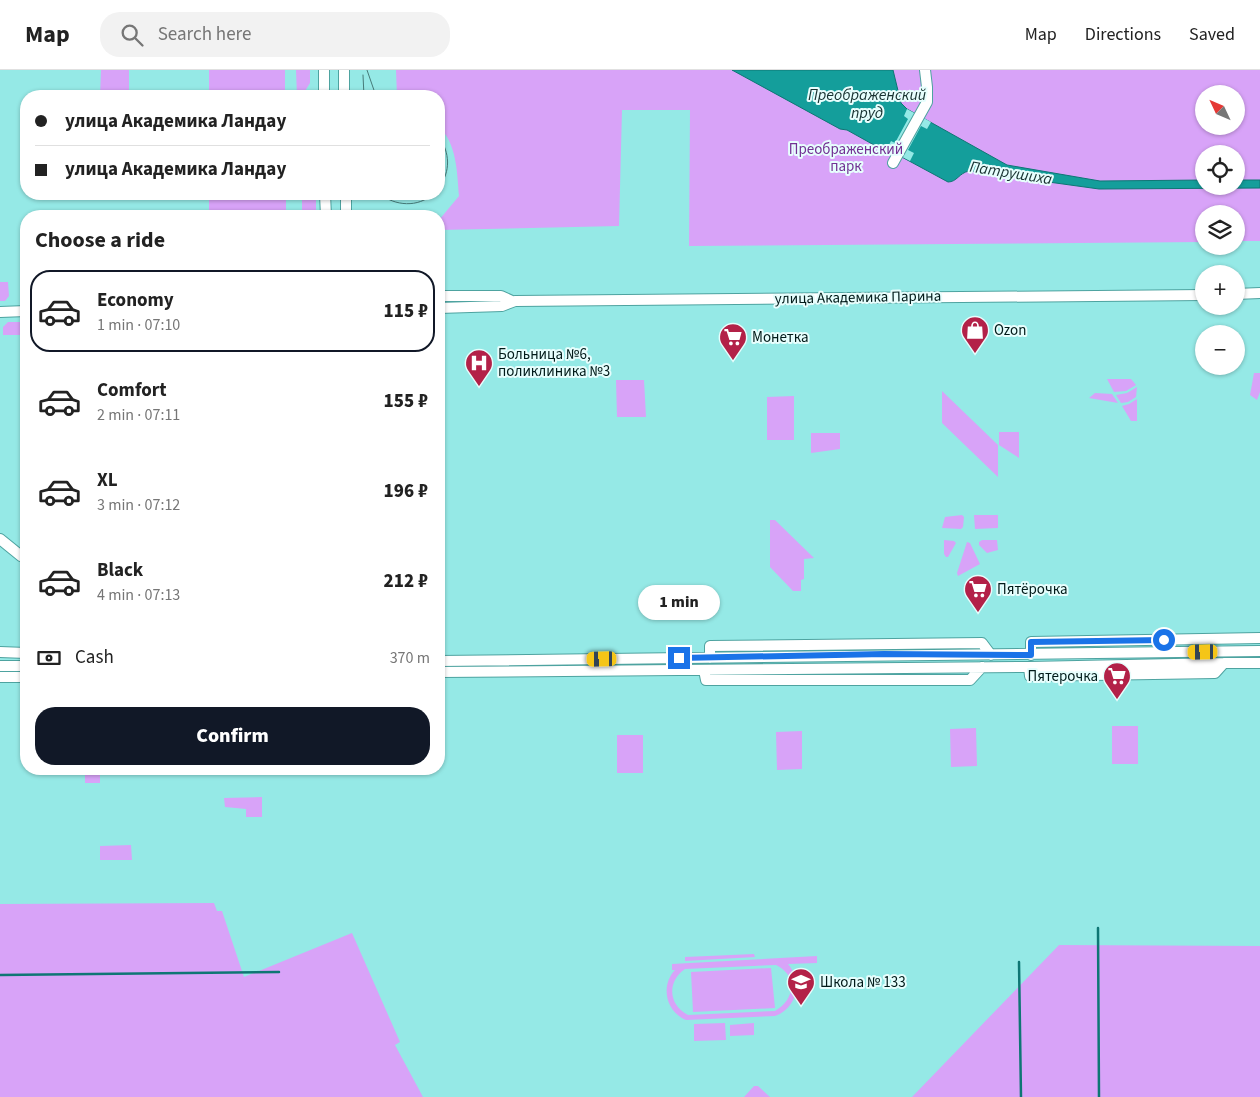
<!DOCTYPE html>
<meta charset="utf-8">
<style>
:root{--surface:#fff;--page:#f2f2f2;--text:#222;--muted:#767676;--line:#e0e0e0;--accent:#111827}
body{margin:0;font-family:"Source Sans 3",sans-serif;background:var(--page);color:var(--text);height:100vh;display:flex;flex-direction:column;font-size:19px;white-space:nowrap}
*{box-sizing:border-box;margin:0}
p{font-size:16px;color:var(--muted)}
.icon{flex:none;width:28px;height:28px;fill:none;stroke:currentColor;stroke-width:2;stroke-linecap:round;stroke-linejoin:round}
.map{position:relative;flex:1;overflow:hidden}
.details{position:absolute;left:20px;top:140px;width:425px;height:565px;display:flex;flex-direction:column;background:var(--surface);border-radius:20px;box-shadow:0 1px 4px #0004}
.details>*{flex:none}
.banner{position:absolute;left:20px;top:20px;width:425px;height:110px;border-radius:20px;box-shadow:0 1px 4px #0004;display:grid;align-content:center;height:110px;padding:0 15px;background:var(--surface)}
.needle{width:32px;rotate:314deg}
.controls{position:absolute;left:1195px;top:15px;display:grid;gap:10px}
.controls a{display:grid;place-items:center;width:50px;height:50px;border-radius:50%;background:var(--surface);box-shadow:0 1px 4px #0004;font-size:25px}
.end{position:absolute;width:22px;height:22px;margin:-11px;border:6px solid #1a73e8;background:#fff;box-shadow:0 0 0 2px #fff}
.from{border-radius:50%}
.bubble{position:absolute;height:35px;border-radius:18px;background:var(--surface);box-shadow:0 1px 4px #0004;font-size:16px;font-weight:800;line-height:35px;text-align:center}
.car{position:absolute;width:15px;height:30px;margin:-15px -8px;border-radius:6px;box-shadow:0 0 4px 1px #0007;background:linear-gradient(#f5c518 24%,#345 0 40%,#f5c518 0 76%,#345 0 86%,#f5c518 0)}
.banner b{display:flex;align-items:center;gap:18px;height:48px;font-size:19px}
.banner b+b{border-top:1px solid var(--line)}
.banner i{width:12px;height:12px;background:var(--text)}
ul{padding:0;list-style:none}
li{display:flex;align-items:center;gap:15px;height:82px;margin:0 10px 8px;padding:0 5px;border:2px solid transparent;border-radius:20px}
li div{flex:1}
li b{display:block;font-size:19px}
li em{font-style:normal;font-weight:800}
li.on{border-color:var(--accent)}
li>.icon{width:45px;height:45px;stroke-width:1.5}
h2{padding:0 15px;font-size:22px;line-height:60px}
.pay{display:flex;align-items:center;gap:12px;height:55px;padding:0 15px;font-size:19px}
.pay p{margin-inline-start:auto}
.primary-button{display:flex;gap:10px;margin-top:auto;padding:10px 15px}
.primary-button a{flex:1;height:58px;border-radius:20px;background:var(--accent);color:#fff;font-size:20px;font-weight:800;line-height:58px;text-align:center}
header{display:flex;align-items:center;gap:30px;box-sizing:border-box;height:70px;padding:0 25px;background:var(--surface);border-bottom:1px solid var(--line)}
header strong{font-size:24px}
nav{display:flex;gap:28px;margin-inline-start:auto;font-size:18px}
.search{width:350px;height:45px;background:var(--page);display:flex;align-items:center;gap:12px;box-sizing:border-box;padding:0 18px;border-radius:20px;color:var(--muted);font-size:19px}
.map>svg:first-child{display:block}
.green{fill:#d8a3f8;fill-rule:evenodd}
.water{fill:#149e9b;stroke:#0e7674}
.pier{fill:#95e9e6}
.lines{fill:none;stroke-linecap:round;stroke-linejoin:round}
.stream{stroke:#0e7674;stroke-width:2.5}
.minor-casing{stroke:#4ea3a0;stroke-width:12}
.minor{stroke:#fff;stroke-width:10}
.tram{stroke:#467b79;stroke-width:1}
.route{stroke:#1a73e8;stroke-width:6}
.labels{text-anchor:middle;stroke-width:4;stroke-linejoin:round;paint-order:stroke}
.park-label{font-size:15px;fill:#723093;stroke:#e7fefd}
.street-label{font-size:15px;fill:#011a19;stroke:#e7fefd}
.poi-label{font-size:15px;fill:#011a19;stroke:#e7fefd;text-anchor:start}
.water-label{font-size:16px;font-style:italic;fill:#183231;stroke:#e7fefd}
</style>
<header>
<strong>Map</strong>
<div class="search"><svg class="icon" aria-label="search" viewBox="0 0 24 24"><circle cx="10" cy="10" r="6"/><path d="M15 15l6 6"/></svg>Search here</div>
<nav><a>Map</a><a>Directions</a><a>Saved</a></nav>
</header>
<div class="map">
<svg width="1260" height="1027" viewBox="0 0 1260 1027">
<rect width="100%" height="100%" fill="#95e9e6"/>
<!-- green -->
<path class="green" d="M101,0H129V26H100Z
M209,0H285V26H209Z
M296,0H310V13L302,26H297Z
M396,0H1260V171H1236V144H1204V172L689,176L690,40H622L619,156L439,160V150L459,126C457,102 457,74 439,57V26H397ZM1204,24H1236V56H1204ZM1204,84H1236V116H1204Z
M209,124H286V146H209Z
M302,124H316V146H302Z
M0,212H8L9,226L5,231H0Z
M8,252H26V265H3V257Z
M1254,303H1260V322L1257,330L1250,325Z
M1107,309H1131L1136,315L1126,321L1114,322Z
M616,310H644L646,347H617Z
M1137,317L1136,327L1128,332L1121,333L1116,325L1127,323Z
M942,321L998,375V407L942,353Z
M1095,323L1112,324L1118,333L1089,328Z
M794,326V370H767V327Z
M1137,329V351H1131L1122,336L1129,334Z
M999,362H1019V388L999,375Z
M811,363H840V379L811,383Z
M962,445L964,447L963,457L961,459L942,458L945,447Z
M974,445H998V458L975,459Z
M770,450H775L814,488L804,489V509L801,510V521H793L770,497Z
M944,470L954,471L956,473L948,487H946L944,484Z
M982,470H997L998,480L987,483L979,475V472Z
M967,472L970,473L980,494L958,506L957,503Z
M1112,656H1138V694H1112Z
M976,658L977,696L951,697L950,659Z
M802,661V699L777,700L776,662Z
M617,665H643V703H617Z
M85,701H100V713H85Z
M262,727V747H246V739L225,737L224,728Z
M131,775L132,790H100V776Z
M214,833L217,841H222L244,907L352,863L400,972L395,975L423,1027H0V834Z
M1059,875L1260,876V1027H912Z
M754,884L755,887L685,891V887Z
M817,886V893L788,894C803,912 797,938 775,946L686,950C666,942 660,916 675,900H672V894ZM776,895C798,905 795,930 775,941L688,945C668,935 667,911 685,899Z
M771,898L775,938L693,942L691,902Z
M725,953L726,970L694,971V954Z
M754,953V965L730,966V955Z
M754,1016H758L770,1027H744Z"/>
<!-- water -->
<path class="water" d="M732,0H893L901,33L907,39L1007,95L1100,111L1204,110V116H1236V110H1260V118L1099,119L969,101C959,103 957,112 948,112L887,79L883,80L847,60L840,59Z"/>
<!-- pier -->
<path class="pier" d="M907,39L931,52L927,59L921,56L908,80L914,83L910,91L887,79L891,71L895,73L908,49L904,46Z"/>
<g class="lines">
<!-- stream -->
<path class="stream" d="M1098,858L1099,1027
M1019,892L1021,1027
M0,905L279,902"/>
<!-- minor casing -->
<g class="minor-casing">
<path id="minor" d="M324,0V26
M344,0V26
M893,93L927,32V17L925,0
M325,124L326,146
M346,124V146
M1236,224L1260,223
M439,226H501L512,231
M439,238L502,236L515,231L1204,225
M0,242L26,241
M0,469L21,486L26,487
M0,582L26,583
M1031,585V572L1260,568
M710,588V576L982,573L991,585
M439,591L1260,581
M0,596H26
M1029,597L1030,606L1215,603L1224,593
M704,600L706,610H970L982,597
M439,602L1029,597L1224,593H1260
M0,607H26"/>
</g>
<!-- minor -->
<use href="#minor" class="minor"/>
<!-- tram -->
<path class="tram" d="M367,0L376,26
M363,5L364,26
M439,66C450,84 451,100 439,118
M380,124C395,136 418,138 433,124"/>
</g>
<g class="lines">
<!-- route -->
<path class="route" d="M679,588L884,584L1031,585V572L1164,570"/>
</g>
<!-- icons -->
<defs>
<g id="shop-pin" transform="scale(1.4375)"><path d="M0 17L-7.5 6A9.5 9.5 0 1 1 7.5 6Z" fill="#b32148" stroke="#e7fefd"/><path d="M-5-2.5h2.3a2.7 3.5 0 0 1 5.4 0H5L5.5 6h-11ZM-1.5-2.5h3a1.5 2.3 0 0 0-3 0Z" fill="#fff"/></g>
<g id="supermarket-pin" transform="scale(1.4375)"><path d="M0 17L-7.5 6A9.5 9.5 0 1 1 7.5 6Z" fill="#b32148" stroke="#e7fefd"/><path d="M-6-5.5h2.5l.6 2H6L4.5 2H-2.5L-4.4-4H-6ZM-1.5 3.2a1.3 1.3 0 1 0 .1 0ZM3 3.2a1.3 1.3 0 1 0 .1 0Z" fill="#fff"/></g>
<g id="hospital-pin" transform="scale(1.4375)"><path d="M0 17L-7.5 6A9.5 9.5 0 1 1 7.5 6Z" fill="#b32148" stroke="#e7fefd"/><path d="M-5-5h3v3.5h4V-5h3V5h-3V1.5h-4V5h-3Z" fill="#fff"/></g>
<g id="school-pin" transform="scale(1.4375)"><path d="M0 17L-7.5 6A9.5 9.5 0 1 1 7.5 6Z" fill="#b32148" stroke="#e7fefd"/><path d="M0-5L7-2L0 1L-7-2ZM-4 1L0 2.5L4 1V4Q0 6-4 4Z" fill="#fff"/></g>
</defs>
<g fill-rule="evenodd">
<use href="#shop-pin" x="975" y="260"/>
<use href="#supermarket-pin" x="733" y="267"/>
<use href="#hospital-pin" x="479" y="293"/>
<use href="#supermarket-pin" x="978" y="519"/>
<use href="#supermarket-pin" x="1117" y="606"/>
<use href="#school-pin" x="801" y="912"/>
</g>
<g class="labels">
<!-- park labels -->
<g class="park-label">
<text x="846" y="84">Преображенский<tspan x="846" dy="17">парк</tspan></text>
</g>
<!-- street labels -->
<g class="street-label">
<text transform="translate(858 227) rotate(-1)" y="5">улица Академика Парина</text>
</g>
<!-- poi labels -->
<g class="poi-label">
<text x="994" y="265">Ozon</text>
<text x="752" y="272">Монетка</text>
<text x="498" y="289">Больница №6,<tspan x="498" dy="17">поликлиника №3</tspan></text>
<text x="997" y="524">Пятёрочка</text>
<text x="1098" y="611" text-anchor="end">Пятерочка</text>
<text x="820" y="917">Школа № 133</text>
</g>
<!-- water labels -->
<g class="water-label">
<text x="867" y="30">Преображенский<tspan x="867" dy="18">пруд</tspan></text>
<text transform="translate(1011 102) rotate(9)" y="6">Патрушиха</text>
</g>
</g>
</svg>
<div class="controls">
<a><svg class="needle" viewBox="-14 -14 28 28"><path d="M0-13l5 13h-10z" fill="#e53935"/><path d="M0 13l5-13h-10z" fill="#767676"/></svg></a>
<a><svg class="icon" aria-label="locate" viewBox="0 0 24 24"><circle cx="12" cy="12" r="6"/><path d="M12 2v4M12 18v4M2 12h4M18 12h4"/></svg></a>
<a><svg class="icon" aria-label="layers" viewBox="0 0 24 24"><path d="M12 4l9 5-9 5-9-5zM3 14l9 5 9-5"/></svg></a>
<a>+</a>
<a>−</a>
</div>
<i class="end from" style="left:1164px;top:570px"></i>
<i class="end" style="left:679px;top:588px"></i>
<div class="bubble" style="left:638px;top:515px;width:82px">1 min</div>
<i class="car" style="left:1203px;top:582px;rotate:269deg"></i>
<i class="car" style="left:602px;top:589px;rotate:269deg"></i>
<div class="banner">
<b><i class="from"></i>улица Академика Ландау</b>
<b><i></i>улица Академика Ландау</b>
</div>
<section class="details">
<h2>Choose a ride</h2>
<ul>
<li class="on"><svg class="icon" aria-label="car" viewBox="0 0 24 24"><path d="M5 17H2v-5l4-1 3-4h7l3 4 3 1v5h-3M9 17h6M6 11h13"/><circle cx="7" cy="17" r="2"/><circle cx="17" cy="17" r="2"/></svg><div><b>Economy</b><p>1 min · 07:10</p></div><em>115 ₽</em></li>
<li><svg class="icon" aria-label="car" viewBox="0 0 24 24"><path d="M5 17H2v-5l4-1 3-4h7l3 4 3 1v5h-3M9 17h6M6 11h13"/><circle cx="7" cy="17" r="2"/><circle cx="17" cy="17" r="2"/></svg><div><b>Comfort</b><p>2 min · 07:11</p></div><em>155 ₽</em></li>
<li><svg class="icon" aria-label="car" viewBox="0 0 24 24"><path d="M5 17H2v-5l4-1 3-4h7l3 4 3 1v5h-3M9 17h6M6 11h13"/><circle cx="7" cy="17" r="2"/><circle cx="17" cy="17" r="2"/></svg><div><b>XL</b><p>3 min · 07:12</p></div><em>196 ₽</em></li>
<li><svg class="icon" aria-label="car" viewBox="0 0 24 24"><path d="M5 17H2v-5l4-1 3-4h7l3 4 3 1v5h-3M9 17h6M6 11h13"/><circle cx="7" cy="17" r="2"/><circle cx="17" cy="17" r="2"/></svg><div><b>Black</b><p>4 min · 07:13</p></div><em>212 ₽</em></li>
</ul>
<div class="pay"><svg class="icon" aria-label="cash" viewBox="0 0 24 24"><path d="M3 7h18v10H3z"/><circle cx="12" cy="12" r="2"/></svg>Cash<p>370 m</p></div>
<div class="primary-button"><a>Confirm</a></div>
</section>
</div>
